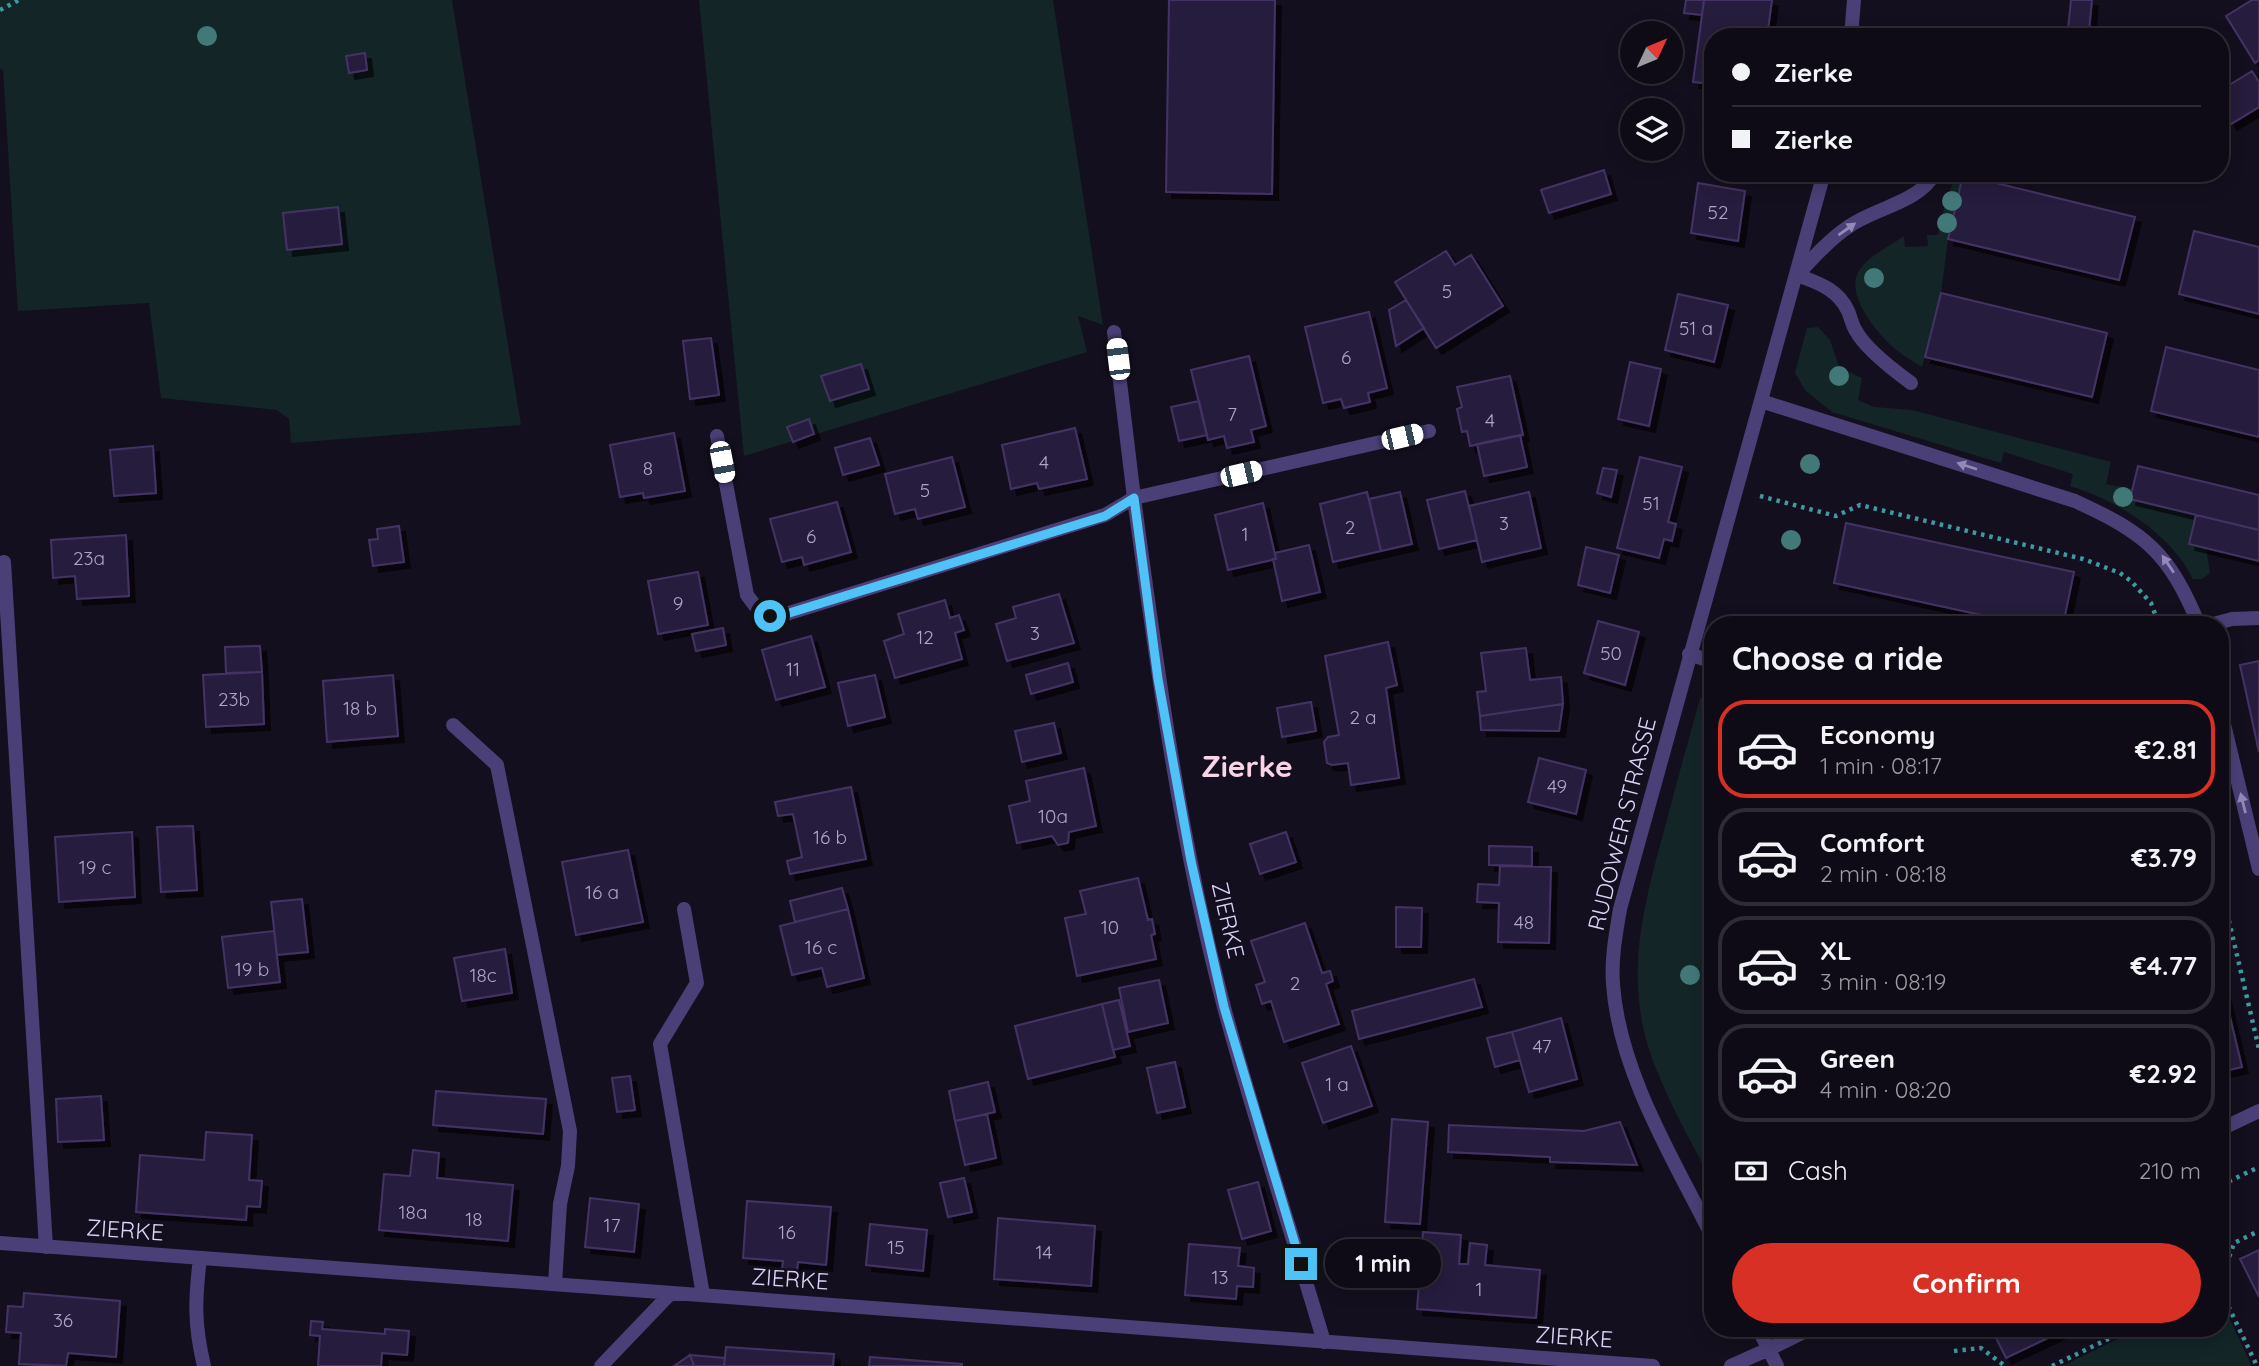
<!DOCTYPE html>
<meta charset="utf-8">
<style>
:root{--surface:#0f0b16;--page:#1d1923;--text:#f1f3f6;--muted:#9b9ba1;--line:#2f2b35;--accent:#d93025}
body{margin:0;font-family:Quicksand,sans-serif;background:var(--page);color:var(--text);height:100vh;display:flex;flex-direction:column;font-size:26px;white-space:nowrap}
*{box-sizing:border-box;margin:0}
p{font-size:23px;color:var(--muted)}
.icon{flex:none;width:38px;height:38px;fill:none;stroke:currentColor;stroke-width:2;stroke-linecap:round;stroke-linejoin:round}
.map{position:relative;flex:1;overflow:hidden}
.panel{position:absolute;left:1704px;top:616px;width:525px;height:721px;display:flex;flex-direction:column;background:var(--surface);border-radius:28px;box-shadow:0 4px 18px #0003,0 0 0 2px var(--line)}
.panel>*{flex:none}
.banner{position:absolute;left:1704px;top:28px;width:525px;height:154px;border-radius:28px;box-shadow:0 4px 18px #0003,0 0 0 2px var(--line);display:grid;align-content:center;height:154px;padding:0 28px;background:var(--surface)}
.needle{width:46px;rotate:46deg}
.fabs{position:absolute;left:1620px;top:21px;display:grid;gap:14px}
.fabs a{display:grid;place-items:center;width:63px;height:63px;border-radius:50%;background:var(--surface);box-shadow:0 4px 18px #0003,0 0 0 2px var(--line);font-size:35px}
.end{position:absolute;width:32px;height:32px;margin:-16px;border:9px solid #4fc3f7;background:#111;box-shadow:0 0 0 4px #111}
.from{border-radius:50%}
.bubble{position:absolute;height:49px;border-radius:24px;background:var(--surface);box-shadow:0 4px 18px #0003,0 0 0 2px var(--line);font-size:23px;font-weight:700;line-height:49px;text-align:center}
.car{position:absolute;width:21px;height:42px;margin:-21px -10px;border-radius:9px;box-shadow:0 0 5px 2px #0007;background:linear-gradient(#fff 24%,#345 0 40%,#fff 0 76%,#345 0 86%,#fff 0)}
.banner b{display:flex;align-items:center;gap:24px;height:66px;font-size:26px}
.banner b+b{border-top:2px solid var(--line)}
.banner i{width:18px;height:18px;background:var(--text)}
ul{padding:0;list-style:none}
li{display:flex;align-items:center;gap:21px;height:98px;margin:0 14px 10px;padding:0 14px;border:4px solid var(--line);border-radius:28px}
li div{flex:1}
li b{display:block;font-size:26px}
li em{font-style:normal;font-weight:700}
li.on{border-color:var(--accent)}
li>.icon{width:63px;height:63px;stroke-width:1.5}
h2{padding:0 28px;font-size:32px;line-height:84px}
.pay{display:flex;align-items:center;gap:18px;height:77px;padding:0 28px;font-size:26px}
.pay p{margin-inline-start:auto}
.cta{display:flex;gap:14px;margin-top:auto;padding:14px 28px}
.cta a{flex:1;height:80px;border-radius:42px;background:var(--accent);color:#fff;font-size:28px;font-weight:700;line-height:80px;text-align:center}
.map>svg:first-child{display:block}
.green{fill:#132527}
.building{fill:#281e3c;stroke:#443365;stroke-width:2;filter:url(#shadow)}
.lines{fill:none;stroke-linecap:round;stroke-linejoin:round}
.path{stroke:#3e99a1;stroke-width:4.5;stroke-dasharray:3.5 5;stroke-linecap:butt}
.service{stroke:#4a4077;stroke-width:14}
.minor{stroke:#4a4077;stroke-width:14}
.tree{fill:#437879}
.oneway{fill:#9389b8}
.route{stroke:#4fc3f7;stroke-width:9}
.labels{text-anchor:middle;stroke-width:5;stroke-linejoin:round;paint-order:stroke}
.number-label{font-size:19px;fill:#afa5ca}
.street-label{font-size:23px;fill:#dcd2f9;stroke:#140f1e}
.district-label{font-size:30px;font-weight:bold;fill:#f9d4e6;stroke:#140f1e}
</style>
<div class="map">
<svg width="2259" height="1366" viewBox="0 0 2259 1366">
<defs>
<filter id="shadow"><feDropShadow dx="6" dy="6" stdDeviation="0" flood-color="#0009"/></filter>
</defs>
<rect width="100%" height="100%" fill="#140f1e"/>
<!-- green -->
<path class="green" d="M0,0H452L521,425L291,443L289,419L277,410L161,398L149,303L18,311L3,70L0,69Z
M699,0H1053L1103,325L1078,316L1087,352L744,456Z
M1957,173H1963L1948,239L1941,293L1922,367C1913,361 1903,356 1895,349C1877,333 1843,294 1860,269C1870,255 1890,246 1904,236L1905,247L1928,246L1927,235H1938L1946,200Z
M1818,327L1830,340L1839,367L1862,378L1858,400L1874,407L1912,410L2111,462L2106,484L2132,489L2130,499L2196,515L2189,544L2206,548L2210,573L2202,579H2193C2170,533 2118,501 2070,486L2073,474L2004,452L2001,463L1832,412L1805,390L1795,373L1807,328Z
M1713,688V1185C1691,1140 1663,1094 1648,1046C1625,971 1645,900 1665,827C1676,784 1688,742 1700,699Z
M2221,1301L2252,1366H2062L2141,1328H2221Z"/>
<!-- building -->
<path class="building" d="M1169,0H1275L1272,194L1166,192Z
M1686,0H1704L1702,15L1684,13Z
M1704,0H1772L1767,37H1713V84L1693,82Z
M2071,0H2092L2089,31L2068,29Z
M2252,0H2259V60L2255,63L2226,16Z
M365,53L367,70L349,73L346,56Z
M2252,71L2259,82V107L2231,124L2221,106V90Z
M1604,170L1611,194L1549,213L1541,190Z
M1963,175L2135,217L2119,280L1948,239Z
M1698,183L1745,191L1738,241L1691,233Z
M338,207L342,244L287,250L283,213Z
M2194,231L2259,247V314L2179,294Z
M1446,251L1455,265L1471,255L1503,306L1436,348L1395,282Z
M1941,293L2107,333L2092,397L1925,357Z
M1678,294L1728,305L1714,362L1665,350Z
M1406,300L1424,328L1396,346L1389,310Z
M1369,312L1387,388L1368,393L1370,402L1344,408L1341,399L1323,403L1305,327Z
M711,338L719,395L690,399L683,341Z
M2166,347L2259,370V437L2151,411Z
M1249,356L1266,426L1251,430L1254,442L1227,448L1224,436L1208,440L1191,370Z
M1630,362L1661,369L1649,426L1618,419Z
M861,364L869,389L830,401L821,376Z
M1510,376L1523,435L1470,446L1467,431L1462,432L1457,409L1462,407L1457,387Z
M1199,401L1207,435L1179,441L1171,407Z
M809,419L814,434L793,442L787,427Z
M1075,428L1087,479L1039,489L1037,483L1011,489L1002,445Z
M674,433L685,491L644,498L643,493L620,497L610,445Z
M1520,435L1527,467L1484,476L1477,444Z
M870,438L879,465L843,475L835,448Z
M153,446L156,493L114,496L110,450Z
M952,457L965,507L918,519L915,509L895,514L885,474Z
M1640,457L1682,467L1668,522L1676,524L1672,541L1664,539L1659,558L1617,548Z
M2138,466L2259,495V530L2130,499Z
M1603,468L1617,470L1611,497L1597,493Z
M1465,491L1477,540L1439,549L1427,500Z
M1367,492L1381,551L1333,562L1320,504Z
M1400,492L1412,544L1381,551L1369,499Z
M1529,492L1541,548L1482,562L1469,506Z
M837,502L851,552L804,565L802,557L782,562L770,519Z
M1263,503L1276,559L1228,570L1215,515Z
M2196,515L2259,530V561L2189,544Z
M1846,523L2074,572L2063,625H2027L1834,583Z
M399,526L404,562L373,566L369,540L378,539L377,529Z
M126,535L129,596L77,599L75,576L53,578L51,540Z
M1309,545L1320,592L1282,601L1273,559H1276L1275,553Z
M1586,547L1619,555L1610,593L1578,585Z
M698,572L708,625L658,634L648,581Z
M1059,594L1074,643L1007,661L996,624L1016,618L1013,607Z
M945,600L950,618L959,615L964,630L955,633L962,659L895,678L884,641L904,634L898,614Z
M1598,621L1639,632L1625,685L1584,673Z
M723,628L726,645L696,651L692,634Z
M811,636L825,687L776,700L762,650Z
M1388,642L1397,685L1386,688L1399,778L1351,785L1348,763L1332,765L1327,763L1324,742L1328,737L1339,735L1325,656Z
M260,646L262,672L226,673L225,647Z
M1526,648L1530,680L1561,677L1563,704L1480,716L1477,692L1486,691L1481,653Z
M2259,661V752L2240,665Z
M1068,663L1073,682L1031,694L1026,675Z
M262,672L264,724L206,727L203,675Z
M393,675L398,736L327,742L323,681Z
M875,675L885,717L848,726L838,683Z
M1311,702L1316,731L1282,737L1277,708Z
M1563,704L1559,731L1481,730L1480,716Z
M1054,723L1061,753L1022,762L1015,731Z
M1539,758L1586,770L1576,814L1528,802Z
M1084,768L1096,826L1069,832L1068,843L1058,845L1052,836L1017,843L1009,806L1030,801L1026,781Z
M851,787L866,859L790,874L787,861L802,857L793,814L778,816L775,802Z
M193,826L197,890L161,892L157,827Z
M132,832L135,897L59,902L55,837Z
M1286,832L1296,862L1260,874L1250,844Z
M1489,846L1532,847V866L1489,865Z
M628,850L643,922L576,935L562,862Z
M1500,866L1551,867L1549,943L1498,942L1499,903L1477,902L1478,884L1499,885Z
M1138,878L1148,920L1152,919L1155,934L1151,935L1156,959L1077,976L1065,918L1086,914L1080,891Z
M842,888L848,909L795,922L790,901Z
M302,899L308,952L277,955L271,902Z
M1396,907L1422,908L1421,947H1396Z
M848,909L864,978L827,987L822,968L792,975L780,926Z
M1305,923L1322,973L1330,971L1333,981L1326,984L1339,1024L1284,1042L1271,1001L1262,1004L1256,985L1265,982L1251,941Z
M274,931L280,982L228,988L222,937Z
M505,949L512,993L462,1001L454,958Z
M1474,979L1482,1007L1359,1039L1352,1011Z
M2221,979L2242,1067L2221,1072Z
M1159,980L1168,1023L1128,1032L1119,988Z
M1119,1000L1130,1046L1113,1050L1102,1004Z
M1102,1004L1115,1057L1028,1079L1015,1026Z
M1561,1018L1577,1079L1529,1092L1512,1032Z
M1512,1032L1520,1060L1495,1067L1487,1038Z
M1351,1046L1372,1106L1323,1123L1302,1063Z
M1175,1062L1185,1107L1157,1113L1147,1068Z
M630,1076L635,1110L617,1112L612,1078Z
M988,1082L995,1112L955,1121L949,1091Z
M436,1091L546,1099L543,1134L433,1125Z
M101,1096L104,1140L58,1142L56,1099Z
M987,1114L996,1158L965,1165L955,1121Z
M1392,1119L1428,1122L1420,1224L1385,1222Z
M1620,1122L1637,1165L1550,1162V1157L1448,1152L1449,1125L1584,1131Z
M206,1132L252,1135L249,1180L262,1181L260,1207L247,1206L246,1220L136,1212L140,1155L204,1160Z
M413,1150L439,1153L437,1178L513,1185L508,1241L379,1230L384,1174L410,1176Z
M964,1178L972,1212L948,1217L940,1183Z
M1258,1182L1271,1231L1242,1239L1228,1190Z
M590,1198L639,1204L634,1252L585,1247Z
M747,1201L831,1207L826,1265L798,1262L797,1271L782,1270L783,1261L743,1258Z
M998,1218L1095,1226L1091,1286L994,1279Z
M870,1224L927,1230L923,1271L866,1265Z
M1423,1232L1461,1235L1459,1264H1468L1470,1243L1487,1245L1485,1265L1540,1270L1536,1318L1417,1309Z
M1189,1244L1240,1248L1238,1266L1254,1268L1253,1287L1237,1286L1236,1299L1185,1295Z
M2259,1250V1297L2240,1259Z
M24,1293L120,1301L116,1357L68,1353L66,1366L19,1364L21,1333L6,1332L8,1306L23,1307Z
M311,1321L323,1322L322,1329L385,1334V1329L409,1331L407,1355L382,1353L381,1366H318L320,1336L310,1335Z
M1991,1328H2069L2006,1358Z
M726,1347L834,1354L833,1366H724Z
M690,1355L694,1366H674Z
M690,1355L725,1358L724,1366H694Z
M870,1357L962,1364V1366H869Z"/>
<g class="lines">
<!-- path -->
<path class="path" d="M0,10L19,0
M1760,496L1836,516L1860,505L2083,559L2120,573L2131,581L2151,603L2159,625
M2125,625L2157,616
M2221,887L2259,1049
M2221,1185L2259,1167
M2221,1281L2234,1243L2259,1231
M2221,1291L2257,1366
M1954,1351L1981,1348L2005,1366
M2052,1366L2131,1328"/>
<!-- service -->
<path class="service" d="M1114,332L1134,498
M1911,383C1896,372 1865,348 1856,331C1852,325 1851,318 1848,311C1838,289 1818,283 1797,275C1813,258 1829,240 1848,227C1874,208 1919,203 1935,173
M1761,401L2075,501C2145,533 2169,552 2199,625
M2210,625L2232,619L2259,618
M1689,654L1713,662
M2221,712L2259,869
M453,725L497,765L570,1131L568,1166L560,1204L555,1284
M684,909L697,983L660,1044L703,1295
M2221,1129L2259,1111
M1769,1349L1812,1328"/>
<!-- minor -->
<path class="minor" d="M1851,37L1854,0
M717,436L747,595C760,613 763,617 786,614L1105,515L1134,498C1157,668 1180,841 1224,1007C1254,1119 1291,1230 1324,1342
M1134,498L1429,431
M4,562L46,1247
M1713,1238C1674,1160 1619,1072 1613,984C1611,959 1616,933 1620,909L1824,173
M0,1243L1653,1366
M200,1258C195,1300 194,1324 204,1366
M1758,1328L1777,1366
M601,1366L671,1293
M1731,1366L1769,1349"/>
</g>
<!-- trees -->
<g class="tree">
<circle cx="207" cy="36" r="10"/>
<circle cx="1952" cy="201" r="10"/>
<circle cx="1947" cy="223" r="10"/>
<circle cx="1874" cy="278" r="10"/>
<circle cx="1839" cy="376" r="10"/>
<circle cx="1810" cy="464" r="10"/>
<circle cx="2123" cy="497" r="10"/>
<circle cx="1791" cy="540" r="10"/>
<circle cx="1690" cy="975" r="10"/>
</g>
<!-- one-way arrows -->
<defs><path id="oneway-solid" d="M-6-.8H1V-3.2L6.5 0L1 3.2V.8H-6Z" transform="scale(1.75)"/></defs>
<g class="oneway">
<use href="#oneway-solid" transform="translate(1847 229) rotate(-35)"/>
<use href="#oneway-solid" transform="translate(1967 466) rotate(-162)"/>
<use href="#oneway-solid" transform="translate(2168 564) rotate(-124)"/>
<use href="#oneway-solid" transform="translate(2243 803) rotate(-104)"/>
</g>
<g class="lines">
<!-- route -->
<path class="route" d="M770,616L786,614L1105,516L1134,498L1158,679L1191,861L1224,1007L1301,1264"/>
</g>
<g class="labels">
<!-- number labels -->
<g class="number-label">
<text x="1718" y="219">52</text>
<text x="1447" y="298">5</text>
<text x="1696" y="335">51 a</text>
<text x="1346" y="364">6</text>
<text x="1232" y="421">7</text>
<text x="1490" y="427">4</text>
<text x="1044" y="469">4</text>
<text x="648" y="475">8</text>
<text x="925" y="497">5</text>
<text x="1651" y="510">51</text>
<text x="1504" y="530">3</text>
<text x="1350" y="534">2</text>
<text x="1245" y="541">1</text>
<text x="811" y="543">6</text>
<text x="89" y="565">23a</text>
<text x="678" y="610">9</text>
<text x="1035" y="640">3</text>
<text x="925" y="644">12</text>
<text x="1611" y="660">50</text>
<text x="793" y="676">11</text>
<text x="234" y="706">23b</text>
<text x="360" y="715">18 b</text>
<text x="1363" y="724">2 a</text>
<text x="1557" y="793">49</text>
<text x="1053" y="823">10a</text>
<text x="830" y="844">16 b</text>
<text x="95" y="874">19 c</text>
<text x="602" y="899">16 a</text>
<text x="1524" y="929">48</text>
<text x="1110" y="934">10</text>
<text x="821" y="954">16 c</text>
<text x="252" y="976">19 b</text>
<text x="483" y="982">18c</text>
<text x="1295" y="990">2</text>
<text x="1542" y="1053">47</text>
<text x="1337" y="1091">1 a</text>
<text x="413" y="1219">18a</text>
<text x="474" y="1226">18</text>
<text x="612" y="1232">17</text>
<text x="787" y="1239">16</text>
<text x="896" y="1254">15</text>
<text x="1044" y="1259">14</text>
<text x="1220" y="1284">13</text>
<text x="1479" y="1296">1</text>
<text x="63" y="1327">36</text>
</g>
<!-- street labels -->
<g class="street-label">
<text transform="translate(1622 824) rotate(-76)" y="8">RUDOWER STRASSE</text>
<text transform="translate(1228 920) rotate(77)" y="8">ZIERKE</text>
<text transform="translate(125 1230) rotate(4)" y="8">ZIERKE</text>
<text transform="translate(790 1279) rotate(4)" y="8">ZIERKE</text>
<text transform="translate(1574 1337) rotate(4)" y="8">ZIERKE</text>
</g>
<!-- district labels -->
<g class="district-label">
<text x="1247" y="777">Zierke</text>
</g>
</g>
</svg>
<div class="fabs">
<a><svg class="needle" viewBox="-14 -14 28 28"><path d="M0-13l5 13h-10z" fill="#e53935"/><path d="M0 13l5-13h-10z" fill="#9b9ba1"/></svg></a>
<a><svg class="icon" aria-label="layers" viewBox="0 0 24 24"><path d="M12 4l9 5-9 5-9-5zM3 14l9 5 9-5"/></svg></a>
</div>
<i class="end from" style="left:770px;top:616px"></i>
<i class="end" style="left:1301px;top:1264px"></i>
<div class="bubble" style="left:1325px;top:1239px;width:116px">1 min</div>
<i class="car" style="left:1118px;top:359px;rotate:353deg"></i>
<i class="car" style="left:1402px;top:437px;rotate:77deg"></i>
<i class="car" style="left:722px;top:462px;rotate:169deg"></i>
<i class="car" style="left:1241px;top:474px;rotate:77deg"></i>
<div class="banner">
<b><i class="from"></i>Zierke</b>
<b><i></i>Zierke</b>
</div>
<section class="panel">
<h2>Choose a ride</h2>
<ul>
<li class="on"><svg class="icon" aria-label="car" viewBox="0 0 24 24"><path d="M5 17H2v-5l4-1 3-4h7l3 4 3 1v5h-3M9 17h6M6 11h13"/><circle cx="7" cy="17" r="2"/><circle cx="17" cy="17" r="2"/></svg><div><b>Economy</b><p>1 min · 08:17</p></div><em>€2.81</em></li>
<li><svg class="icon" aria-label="car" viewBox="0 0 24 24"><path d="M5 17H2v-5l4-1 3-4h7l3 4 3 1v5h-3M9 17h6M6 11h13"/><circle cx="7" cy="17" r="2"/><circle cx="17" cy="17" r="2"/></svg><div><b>Comfort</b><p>2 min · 08:18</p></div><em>€3.79</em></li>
<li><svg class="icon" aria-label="car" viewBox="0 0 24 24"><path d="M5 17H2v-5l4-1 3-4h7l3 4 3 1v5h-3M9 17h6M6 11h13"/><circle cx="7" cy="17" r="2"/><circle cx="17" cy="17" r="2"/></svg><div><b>XL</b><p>3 min · 08:19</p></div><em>€4.77</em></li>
<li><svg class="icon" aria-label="car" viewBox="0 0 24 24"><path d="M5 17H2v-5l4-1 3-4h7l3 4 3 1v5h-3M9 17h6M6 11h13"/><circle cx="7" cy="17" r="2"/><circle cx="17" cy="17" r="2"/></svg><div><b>Green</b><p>4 min · 08:20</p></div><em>€2.92</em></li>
</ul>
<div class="pay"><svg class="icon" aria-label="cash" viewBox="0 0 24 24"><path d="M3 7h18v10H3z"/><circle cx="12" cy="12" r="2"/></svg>Cash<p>210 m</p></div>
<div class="cta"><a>Confirm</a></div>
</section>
</div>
